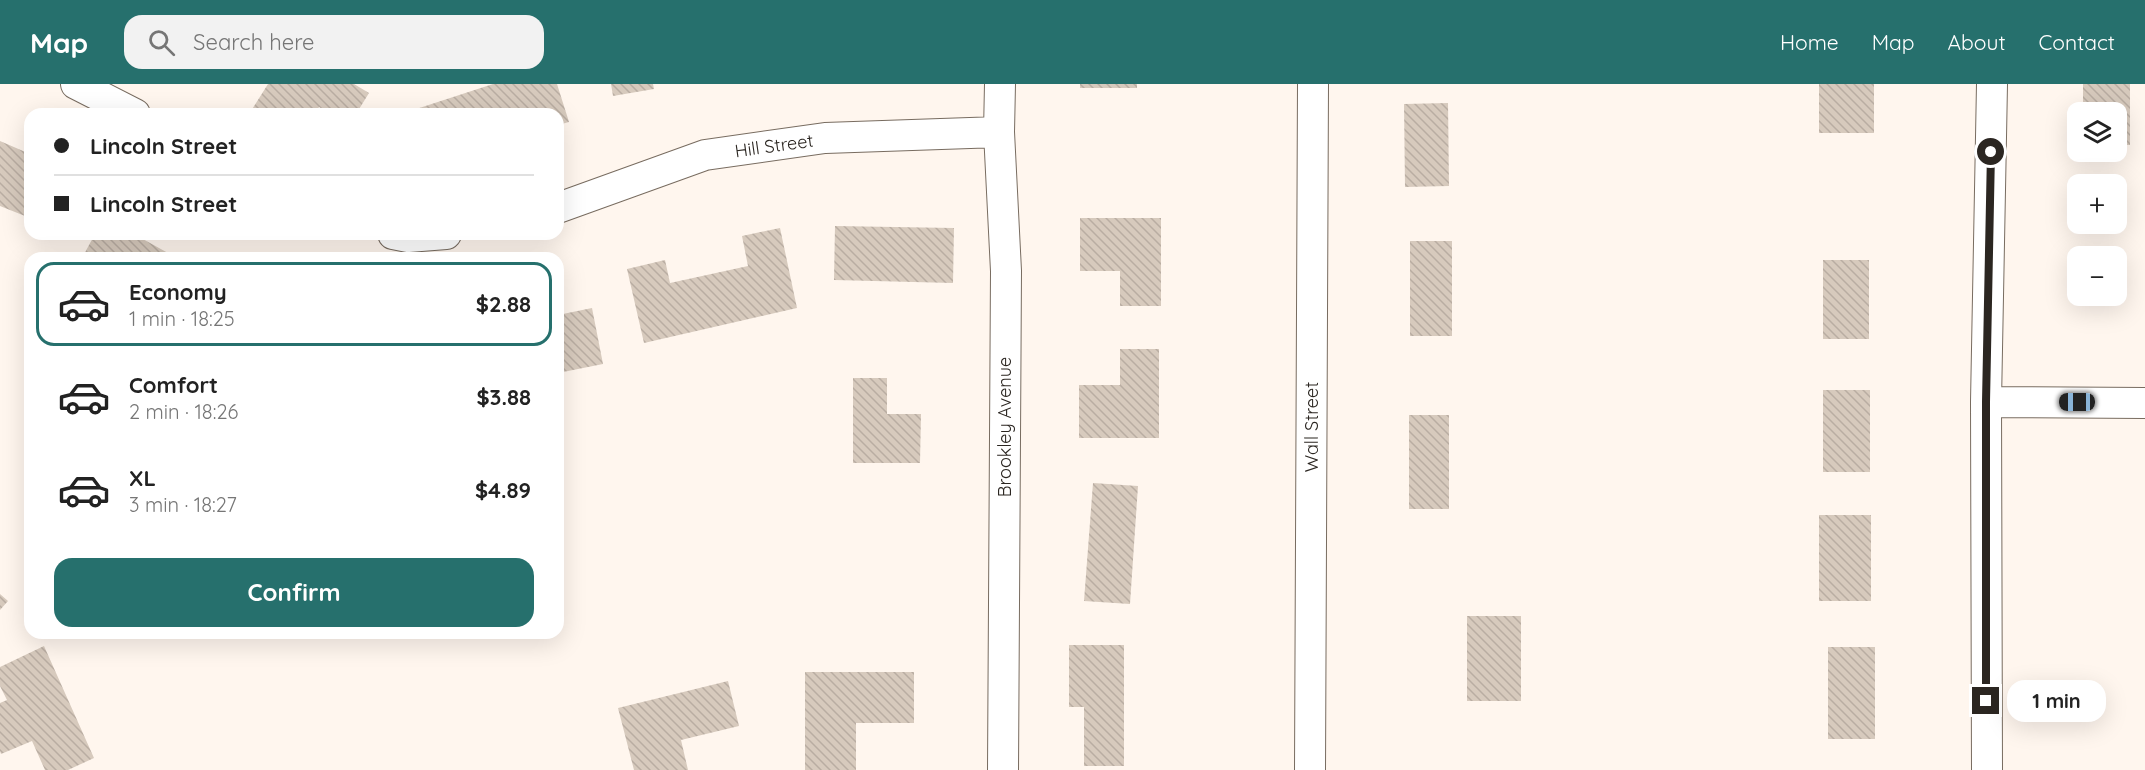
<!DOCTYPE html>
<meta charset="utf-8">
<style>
:root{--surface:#fff;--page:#f2f2f2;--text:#222;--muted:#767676;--line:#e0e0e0;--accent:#26706d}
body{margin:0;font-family:Quicksand,sans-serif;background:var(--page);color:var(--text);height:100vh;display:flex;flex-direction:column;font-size:22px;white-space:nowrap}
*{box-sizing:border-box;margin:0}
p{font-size:20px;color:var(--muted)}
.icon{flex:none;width:33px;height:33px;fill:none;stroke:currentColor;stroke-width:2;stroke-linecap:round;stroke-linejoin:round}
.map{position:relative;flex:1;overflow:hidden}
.sheet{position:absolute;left:24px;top:168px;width:540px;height:387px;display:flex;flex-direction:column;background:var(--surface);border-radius:18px;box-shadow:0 6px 24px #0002}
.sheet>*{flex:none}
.guide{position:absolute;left:24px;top:24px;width:540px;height:132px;border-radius:18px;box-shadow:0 6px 24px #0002;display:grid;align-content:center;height:132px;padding:0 30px;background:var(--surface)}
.fabs{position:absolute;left:2067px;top:18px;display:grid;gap:12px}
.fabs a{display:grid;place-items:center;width:60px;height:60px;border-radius:12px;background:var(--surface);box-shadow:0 6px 24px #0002;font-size:30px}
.end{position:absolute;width:27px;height:27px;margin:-14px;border:8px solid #2b2621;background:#fff;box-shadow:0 0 0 3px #fff}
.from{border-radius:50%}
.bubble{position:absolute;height:42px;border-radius:18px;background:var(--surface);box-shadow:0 6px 24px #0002;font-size:20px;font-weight:700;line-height:42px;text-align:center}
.car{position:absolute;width:18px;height:36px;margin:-18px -9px;border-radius:8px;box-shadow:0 0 4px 2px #0007;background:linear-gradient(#222 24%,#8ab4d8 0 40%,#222 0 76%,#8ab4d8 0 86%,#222 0)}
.guide b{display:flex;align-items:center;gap:21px;height:57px;font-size:22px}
.guide b+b{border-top:2px solid var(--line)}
.guide i{width:15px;height:15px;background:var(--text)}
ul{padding:10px 0 0;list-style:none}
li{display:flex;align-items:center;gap:18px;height:84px;margin:0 12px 9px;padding:0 18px;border:3px solid transparent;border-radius:18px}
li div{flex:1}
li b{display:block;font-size:22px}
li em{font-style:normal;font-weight:700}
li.current{border-color:var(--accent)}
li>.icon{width:54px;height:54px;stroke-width:1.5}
.action{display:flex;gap:12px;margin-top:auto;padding:12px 30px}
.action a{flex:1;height:69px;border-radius:18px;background:var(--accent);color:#fff;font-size:24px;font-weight:700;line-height:69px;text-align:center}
header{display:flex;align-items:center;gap:36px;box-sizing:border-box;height:84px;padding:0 30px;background:var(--accent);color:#fff}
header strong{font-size:28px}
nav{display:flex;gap:33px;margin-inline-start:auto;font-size:21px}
.search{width:420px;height:54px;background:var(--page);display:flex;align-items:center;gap:15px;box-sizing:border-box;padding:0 21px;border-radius:18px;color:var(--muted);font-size:22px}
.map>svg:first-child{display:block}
.building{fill:url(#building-back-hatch)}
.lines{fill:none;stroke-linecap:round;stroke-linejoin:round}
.minor-casing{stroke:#786c60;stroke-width:32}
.minor{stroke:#fff;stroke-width:30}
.route{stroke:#2b2621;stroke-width:8}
.labels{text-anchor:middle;stroke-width:5;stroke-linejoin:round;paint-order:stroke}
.street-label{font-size:18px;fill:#2b2621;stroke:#fff}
</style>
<header>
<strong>Map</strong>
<div class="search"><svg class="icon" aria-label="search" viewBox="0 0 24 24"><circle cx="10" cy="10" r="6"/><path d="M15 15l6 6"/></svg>Search here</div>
<nav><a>Home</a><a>Map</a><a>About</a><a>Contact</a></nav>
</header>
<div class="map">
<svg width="2145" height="686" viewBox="0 0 2145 686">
<defs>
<pattern id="building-back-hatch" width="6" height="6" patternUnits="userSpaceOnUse" patternTransform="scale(1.5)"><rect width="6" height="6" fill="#d7cabd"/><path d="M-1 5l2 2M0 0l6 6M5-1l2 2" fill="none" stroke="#b9ada2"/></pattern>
</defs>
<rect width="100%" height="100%" fill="#fff6ee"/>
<!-- building -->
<path class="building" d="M268,0H354L369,9L356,30H330L319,23L315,30H255L251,27Z
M493,0H557L569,38L558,41V30H401Z
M611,0H653L654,5L613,12Z
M1080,0H1137V4H1080Z
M1819,0H1874V49H1819Z
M2083,0H2130V61H2116V28H2083Z
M1448,19L1449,102L1405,103L1404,20Z
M0,57L30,70V134L0,122Z
M1080,134H1161V222H1120V187H1080Z
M835,142L954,144L953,199L834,196Z
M780,144L797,224L644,259L627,185L665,176L670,199L748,182L742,152Z
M95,150H143L141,154L177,174H82Z
M1410,157H1452V252H1410Z
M1823,176H1869V255H1823Z
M592,224L603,280L558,289V231Z
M1120,265H1159V354H1079V301H1120Z
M853,294H887V330H921L920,379H853Z
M1823,306H1870V388H1823Z
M1409,331H1449V425H1409Z
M1093,399L1138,402L1130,520L1084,517Z
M1819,431H1871V517H1819Z
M0,510L8,517L0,526Z
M1467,532H1521V617H1467Z
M1069,561H1124V682H1084V623H1069Z
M44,562L94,674L68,686H45L32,657L1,670L0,667V619L7,616L0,602V583Z
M1828,563H1875V655H1828Z
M805,588H914V639H856V686H805Z
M728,597L739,642L681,656L688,686H634L618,624Z"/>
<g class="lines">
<!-- minor casing -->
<g class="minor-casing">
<path id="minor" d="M76,0L135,30
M1000,0L999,48L1006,187L1003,686
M558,124L705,71L825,54L999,48
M393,150L408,153L446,150
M1986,318L2145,319
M1310,686L1313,0
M1987,686L1986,318L1992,0"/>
</g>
<!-- minor -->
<use href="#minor" class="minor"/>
</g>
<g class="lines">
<!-- route -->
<path class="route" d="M1986,617V318L1991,68"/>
</g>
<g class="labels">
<!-- street labels -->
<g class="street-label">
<text transform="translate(774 62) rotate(-8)" y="6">Hill Street</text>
<text transform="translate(1005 343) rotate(-90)" y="6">Brookley Avenue</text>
<text transform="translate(1312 343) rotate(-90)" y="6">Wall Street</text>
</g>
</g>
</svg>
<div class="fabs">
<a><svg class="icon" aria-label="layers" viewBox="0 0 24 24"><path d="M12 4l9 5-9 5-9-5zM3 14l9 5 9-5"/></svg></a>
<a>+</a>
<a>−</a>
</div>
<i class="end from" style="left:1991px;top:68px"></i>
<i class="end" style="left:1986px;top:617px"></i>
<div class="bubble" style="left:2007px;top:596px;width:99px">1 min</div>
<i class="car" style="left:2077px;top:318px;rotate:270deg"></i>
<div class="guide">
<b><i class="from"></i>Lincoln Street</b>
<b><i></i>Lincoln Street</b>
</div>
<section class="sheet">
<ul>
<li class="current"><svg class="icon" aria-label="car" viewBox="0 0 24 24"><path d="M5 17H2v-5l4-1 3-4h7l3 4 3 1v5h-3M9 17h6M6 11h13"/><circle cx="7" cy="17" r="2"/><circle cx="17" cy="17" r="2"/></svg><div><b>Economy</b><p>1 min · 18:25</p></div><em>$2.88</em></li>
<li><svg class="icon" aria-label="car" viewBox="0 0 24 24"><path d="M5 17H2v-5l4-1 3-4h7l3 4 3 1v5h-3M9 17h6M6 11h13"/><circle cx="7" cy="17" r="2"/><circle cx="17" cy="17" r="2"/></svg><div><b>Comfort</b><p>2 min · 18:26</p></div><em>$3.88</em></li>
<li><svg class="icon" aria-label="car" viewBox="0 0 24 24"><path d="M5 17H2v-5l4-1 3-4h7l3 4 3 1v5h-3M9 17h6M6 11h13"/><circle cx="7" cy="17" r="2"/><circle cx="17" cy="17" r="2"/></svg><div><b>XL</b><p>3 min · 18:27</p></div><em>$4.89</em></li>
</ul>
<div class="action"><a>Confirm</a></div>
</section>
</div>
